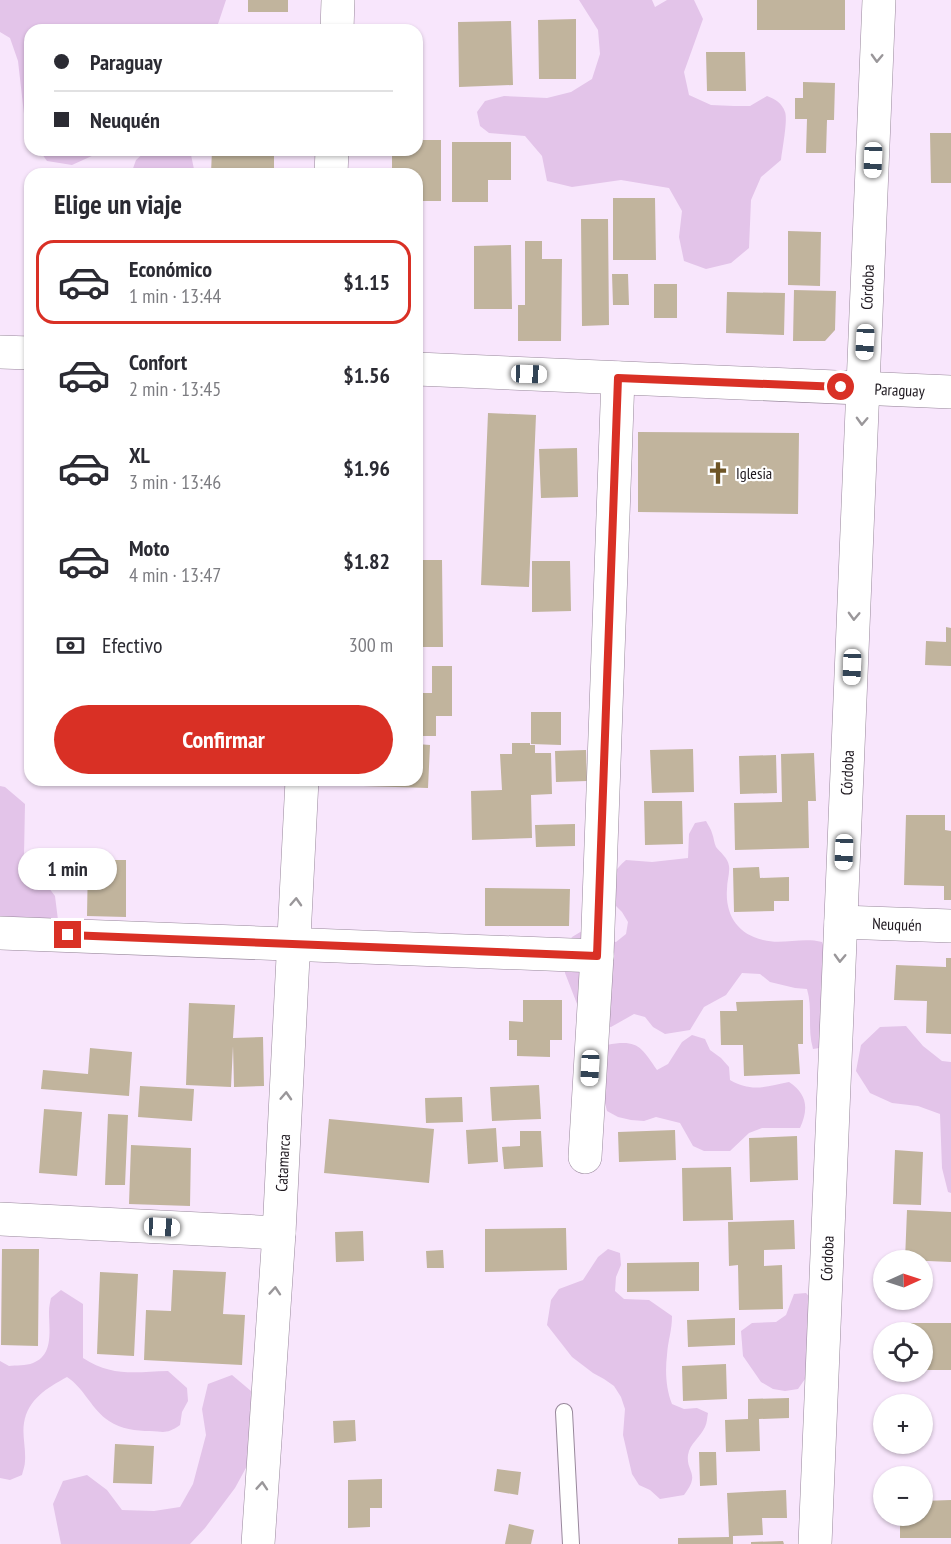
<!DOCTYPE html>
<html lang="es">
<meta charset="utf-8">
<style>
:root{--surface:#fff;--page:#f2f2f3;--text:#2b2b33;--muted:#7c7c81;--line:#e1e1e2;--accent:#d93025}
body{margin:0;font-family:"PT Sans Narrow",sans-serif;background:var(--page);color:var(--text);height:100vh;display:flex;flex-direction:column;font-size:22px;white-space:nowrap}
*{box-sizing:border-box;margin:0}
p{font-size:20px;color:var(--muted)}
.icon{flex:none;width:33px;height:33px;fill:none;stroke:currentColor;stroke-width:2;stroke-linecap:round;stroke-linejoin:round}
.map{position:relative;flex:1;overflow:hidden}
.panel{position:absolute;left:24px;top:168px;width:399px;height:618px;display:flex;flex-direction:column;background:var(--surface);border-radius:18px;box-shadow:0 2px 4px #0004}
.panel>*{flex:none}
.top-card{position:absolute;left:24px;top:24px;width:399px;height:132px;border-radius:18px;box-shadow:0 2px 4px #0004;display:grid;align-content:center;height:132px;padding:0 30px;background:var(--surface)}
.needle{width:39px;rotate:87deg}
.fabs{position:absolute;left:873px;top:1250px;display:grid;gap:12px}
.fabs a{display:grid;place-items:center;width:60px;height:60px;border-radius:50%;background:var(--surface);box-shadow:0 2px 4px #0004;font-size:30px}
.end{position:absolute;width:27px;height:27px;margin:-14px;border:8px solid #d93025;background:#fff;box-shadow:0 0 0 3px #fff}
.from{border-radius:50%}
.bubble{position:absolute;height:42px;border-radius:21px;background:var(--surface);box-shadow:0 2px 4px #0004;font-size:20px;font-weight:800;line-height:42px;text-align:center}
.car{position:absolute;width:18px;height:36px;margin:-18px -9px;border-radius:8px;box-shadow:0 0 4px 2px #0007;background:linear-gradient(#fff 24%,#345 0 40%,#fff 0 76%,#345 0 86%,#fff 0)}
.top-card b{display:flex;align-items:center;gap:21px;height:57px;font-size:22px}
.top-card b+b{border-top:2px solid var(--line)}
.top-card i{width:15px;height:15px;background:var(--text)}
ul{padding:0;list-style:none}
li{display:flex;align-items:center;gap:18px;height:84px;margin:0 12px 9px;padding:0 18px;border:3px solid transparent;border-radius:18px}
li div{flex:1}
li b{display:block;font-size:22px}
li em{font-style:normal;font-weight:800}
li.active{border-color:var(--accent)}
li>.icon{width:54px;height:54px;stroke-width:1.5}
h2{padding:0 30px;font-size:27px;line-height:72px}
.pay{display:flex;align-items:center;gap:15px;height:66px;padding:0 30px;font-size:22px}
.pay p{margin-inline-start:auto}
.primary-button{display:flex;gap:12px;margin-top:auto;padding:12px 30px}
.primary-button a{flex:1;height:69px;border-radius:36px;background:var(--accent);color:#fff;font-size:24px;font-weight:800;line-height:69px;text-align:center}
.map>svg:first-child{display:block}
.green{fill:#e3c4e9}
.building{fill:#c1b49d}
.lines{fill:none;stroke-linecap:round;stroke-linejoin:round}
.lane-casing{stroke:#98889b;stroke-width:18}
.street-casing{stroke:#98889b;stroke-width:34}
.lane{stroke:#fff;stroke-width:16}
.street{stroke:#fff;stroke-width:33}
.oneway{stroke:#9a979a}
.route{stroke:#d93025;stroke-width:8}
.labels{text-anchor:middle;stroke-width:4.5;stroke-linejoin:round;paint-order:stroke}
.street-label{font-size:16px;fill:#1e181f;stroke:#fff}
.poi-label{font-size:16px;fill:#1e181f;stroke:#fff;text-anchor:start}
</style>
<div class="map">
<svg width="951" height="1544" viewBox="0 0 951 1544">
<rect width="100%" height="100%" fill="#f8e6fc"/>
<!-- green -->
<path class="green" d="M0,0H226L216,30H30V135L24,114L18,61L10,38L0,32Z
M579,0H652L655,7L667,0H694L703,19L684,72L689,95L711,105L734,106H750L767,96C775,99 782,103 785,112C788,120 782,150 781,160L761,177L751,200L749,248L731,263L706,269L684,261L679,237L682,211L669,188L621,180L572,187L547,181L542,156L525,136L489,133L480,126L477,112L485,101L504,96L547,98L571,92L592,79L600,54L598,30Z
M39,150H97L94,155L72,165L47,161Z
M147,150H190L195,174H131L136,160Z
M0,786L5,787L25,804L24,855L55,896L58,920L0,928Z
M706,821C708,825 711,829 712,833C714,838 714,843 716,847C720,852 728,858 729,866C730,873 727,881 727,889C725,914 737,934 763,940C782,945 802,937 822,942L830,966L826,1047L813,1049C807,1029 813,1009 807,989L795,988L770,982L760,974L742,973L726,995L704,1007L690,1030L665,1034L653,1027L645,1017L634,1014L611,1027L598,1024L579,1009L565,973V947L572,937L582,931L604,939L616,942L626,934L628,922L622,912L613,903C611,881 609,875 626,860L652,862L688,858L689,834L695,823Z
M906,1026L923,1046L942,1061L951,1062V1193L948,1192L942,1168L940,1114L918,1106L892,1103L870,1093L856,1071L861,1045L880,1027Z
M692,1035L705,1039L710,1050L721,1058L729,1067L730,1080C752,1093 767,1086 789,1082C807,1094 809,1108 800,1128H762L749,1133L730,1151H704L693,1146L680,1123L656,1117L644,1121L631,1120L618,1117L607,1111L604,1099L607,1045C638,1039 641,1047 657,1070L668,1064L682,1042Z
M608,1249L620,1253L621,1265L616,1277L615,1291L624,1299L649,1300L672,1316C672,1331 668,1340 667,1355C665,1371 666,1389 672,1404L684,1409L697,1408L708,1413C707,1418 707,1423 705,1427C700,1438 690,1443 688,1455C686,1473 701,1473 684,1495L660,1499L650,1490L639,1485L632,1474L623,1435L625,1409L621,1397L614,1386L604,1379L593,1373L572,1357L547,1325L551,1300L559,1289L583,1280L598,1257Z
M61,1290L83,1304V1358C112,1377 135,1372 168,1371L187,1388L188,1401L182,1412L180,1425C167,1434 165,1432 150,1431C136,1431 121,1429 109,1421C92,1410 84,1388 67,1377C47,1388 28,1399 24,1423C22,1435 26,1449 25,1461C25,1466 23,1470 22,1475L10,1480L0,1478V1361L9,1366C16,1365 26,1366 33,1363C54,1355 49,1330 49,1312C49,1307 50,1302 51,1298Z
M806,1293L815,1303L807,1353L805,1379L798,1389L785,1391L773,1389L761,1382L743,1356L741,1331L752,1323L776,1322L786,1315L794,1294Z
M232,1375L251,1391L256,1414L247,1466L235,1488L205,1528L190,1544H61L53,1504L63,1481L87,1475L107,1490L122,1510L154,1511L180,1507L193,1484L206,1435L202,1409L208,1384Z"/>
<!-- building -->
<path class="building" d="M248,0H288V12H248Z
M757,0H845V30H757Z
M576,19V79H539L538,20Z
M511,21L513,85L459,87L458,22Z
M706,52H745L746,91H707Z
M803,82L835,83L834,120H827L826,153H806L807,119H795V98H803Z
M930,133H951V183H931Z
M417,140H441V201H417V174H392V150H417Z
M452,142H511V180H488V202H452Z
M212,150H274V174L211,173Z
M613,198H655L656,260H613Z
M581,219H608L609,325L582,326Z
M788,231L821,232L820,286L788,285Z
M525,241H542V259H562L561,341H518V305H525Z
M511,245L512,309H474V246Z
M612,274H628L629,305H613Z
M654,284H677V318H654Z
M794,290L836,291L835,330L825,341H793Z
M727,292L785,293L784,335L726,333Z
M488,413L536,415L529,587L481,585Z
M638,432L799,433L798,514L638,512Z
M577,448L578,497L541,498L539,449Z
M421,560H442L443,647H417V599H421Z
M532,561H570L571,611L532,612Z
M946,627L951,628V666L925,665L926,641L946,642Z
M432,666H452V716H436V736H417V693H432Z
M531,712H561V745L531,744Z
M512,743H530V745H535V753H551L552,794L531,795L532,838L472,840L471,791L502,790L500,754H512Z
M417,744L430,745L428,788L363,786L364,780H417Z
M693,749L694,792L652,793L650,750Z
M586,750L587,781L556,782L555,751Z
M814,753L816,801H808L809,848L735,850L734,803L782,802L781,754Z
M776,755L777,793L740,794L739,756Z
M644,801H682L683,844L645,845Z
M906,815H945V830L951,831V900H944V886L904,885Z
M575,824V846L536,847L535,825Z
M88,860H126V917L87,916Z
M759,867L760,878L789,877V901H774V911L734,912L733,868Z
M485,888L570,889L569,926H485Z
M946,958H951V1034L926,1033L927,1001L894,1000L896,965L946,967Z
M523,1000H562V1040H550V1057L517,1056V1040H509V1021L523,1022Z
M803,1000V1044H798L800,1074L744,1076L743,1045H721L720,1011H737L736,1002Z
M189,1003L235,1005L233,1038L263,1037L264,1086L234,1087L233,1046L231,1087L186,1085Z
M90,1048L132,1052L129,1096L41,1089L43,1070L88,1074Z
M539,1085L541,1119L492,1121L490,1087Z
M140,1086L194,1089L192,1121L138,1117Z
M462,1097L463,1122L426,1123L425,1098Z
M44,1109L82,1112L77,1176L39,1173Z
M108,1114L128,1115L125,1185H105Z
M329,1119L434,1129L429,1183L324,1173Z
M496,1128L498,1162L468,1164L466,1130Z
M675,1130L676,1160L619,1162L618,1132Z
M520,1131H541L543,1167L504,1169L502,1147L520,1146Z
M797,1136L798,1180L750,1182L749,1138Z
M131,1145L191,1148L190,1206L129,1204Z
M895,1150L923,1152L921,1205L893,1204Z
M731,1167L733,1220L683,1221L682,1168Z
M907,1210L951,1212V1262L905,1260Z
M794,1220L795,1249L764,1250V1266L782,1265L783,1309L739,1310L738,1265L729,1266L728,1222Z
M566,1228L567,1270L485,1272V1229Z
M363,1231L364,1261L336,1262L335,1232Z
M2,1249H39L38,1346L1,1345Z
M443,1250L444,1268H427L426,1251Z
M699,1262V1291L627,1292V1263Z
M173,1270L226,1272L223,1314L245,1315L242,1365L144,1360L146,1310L171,1311Z
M100,1272L138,1274L134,1356L97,1354Z
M735,1318V1345L688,1347L687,1320Z
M911,1323H951V1370H922V1332H911Z
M726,1364L727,1399L683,1401L682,1366Z
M789,1398V1418L759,1419L760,1451L726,1452L725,1420L748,1419V1399Z
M355,1420L356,1441L334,1443L333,1421Z
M115,1444L154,1446L152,1484L113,1483Z
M699,1452H716L717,1485L700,1486Z
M497,1469L521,1472L518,1495L494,1491Z
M382,1479V1508H370V1527L348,1528V1480Z
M786,1490L787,1518H762L763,1535L733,1536V1544H678V1538L729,1537L727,1493Z
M951,1500V1538H900V1515H922V1501Z
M509,1524L534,1530L531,1544H505Z
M783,1541L784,1544H751V1542Z"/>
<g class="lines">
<!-- lane casing -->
<g class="lane-casing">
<path id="lane" d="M564,1412L571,1544"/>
</g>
<!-- street casing -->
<g class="street-casing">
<g id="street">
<path d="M337,30L338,0"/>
<path d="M331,174L332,150"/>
<path d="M0,352L30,353"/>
<path id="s1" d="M417,369L951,392"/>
<path id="s2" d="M841,922L951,926"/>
<path d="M0,933L597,956"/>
<path d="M585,1157L597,956L618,378"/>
<path d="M0,1219L279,1233"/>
<path id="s3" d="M258,1544L279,1233L302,780"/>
<path id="s4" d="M815,1544L879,0"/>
</g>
</g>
<!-- lane -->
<use href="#lane" class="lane"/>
<!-- street -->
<use href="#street" class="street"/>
</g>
<!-- one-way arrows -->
<defs><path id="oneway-chevron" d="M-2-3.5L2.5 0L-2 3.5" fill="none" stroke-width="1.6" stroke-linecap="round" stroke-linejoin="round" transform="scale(1.5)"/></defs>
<g class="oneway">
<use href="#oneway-chevron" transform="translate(877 58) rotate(92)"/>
<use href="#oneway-chevron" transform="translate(862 421) rotate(92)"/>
<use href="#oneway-chevron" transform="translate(854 616) rotate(92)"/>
<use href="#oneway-chevron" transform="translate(296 902) rotate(-87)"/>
<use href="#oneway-chevron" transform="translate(840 958) rotate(92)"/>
<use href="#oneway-chevron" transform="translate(286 1096) rotate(-87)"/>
<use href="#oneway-chevron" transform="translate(275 1291) rotate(-86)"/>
<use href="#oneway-chevron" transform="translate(262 1486) rotate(-86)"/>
</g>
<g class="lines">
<!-- route -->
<path class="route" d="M68,935L597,956L618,378L841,387"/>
</g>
<!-- icons -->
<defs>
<g id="church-bare" transform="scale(1.8)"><path d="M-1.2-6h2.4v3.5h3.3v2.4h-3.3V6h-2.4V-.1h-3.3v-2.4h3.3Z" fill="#6e5526" stroke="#fff" stroke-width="2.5" paint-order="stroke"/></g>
</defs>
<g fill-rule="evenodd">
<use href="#church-bare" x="718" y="473"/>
</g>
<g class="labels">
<!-- street labels -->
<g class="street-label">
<text dy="6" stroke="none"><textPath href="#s4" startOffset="1258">Córdoba</textPath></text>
<text dy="6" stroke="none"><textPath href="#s1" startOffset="483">Paraguay</textPath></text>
<text dy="6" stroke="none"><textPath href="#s4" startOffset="772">Córdoba</textPath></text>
<text dy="6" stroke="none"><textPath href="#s2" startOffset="56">Neuquén</textPath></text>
<text dy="6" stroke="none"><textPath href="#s3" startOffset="382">Catamarca</textPath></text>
<text dy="6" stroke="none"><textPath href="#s4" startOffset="286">Córdoba</textPath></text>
</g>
<!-- poi labels -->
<g class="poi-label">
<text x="736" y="479">Iglesia</text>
</g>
</g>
</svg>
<div class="fabs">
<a><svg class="needle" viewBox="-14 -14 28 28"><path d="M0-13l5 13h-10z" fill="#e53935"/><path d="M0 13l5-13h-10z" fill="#7c7c81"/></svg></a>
<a><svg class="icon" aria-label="locate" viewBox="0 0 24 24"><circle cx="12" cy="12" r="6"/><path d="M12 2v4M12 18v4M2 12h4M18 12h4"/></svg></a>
<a>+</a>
<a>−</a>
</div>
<i class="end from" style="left:841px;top:387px"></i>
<i class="end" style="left:68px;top:935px"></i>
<div class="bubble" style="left:18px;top:848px;width:99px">1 min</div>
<i class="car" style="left:873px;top:160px;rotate:182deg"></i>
<i class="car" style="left:865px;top:342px;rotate:183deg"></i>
<i class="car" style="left:529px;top:374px;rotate:92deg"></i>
<i class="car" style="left:852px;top:667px;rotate:182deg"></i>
<i class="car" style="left:844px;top:852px;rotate:182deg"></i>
<i class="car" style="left:590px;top:1068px;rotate:183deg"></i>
<i class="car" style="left:162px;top:1227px;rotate:93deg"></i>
<div class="top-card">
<b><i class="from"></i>Paraguay</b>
<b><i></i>Neuquén</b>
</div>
<section class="panel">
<h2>Elige un viaje</h2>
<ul>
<li class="active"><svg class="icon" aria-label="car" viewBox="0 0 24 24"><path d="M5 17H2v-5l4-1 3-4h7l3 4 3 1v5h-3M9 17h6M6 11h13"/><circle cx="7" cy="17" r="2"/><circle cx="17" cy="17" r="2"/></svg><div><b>Económico</b><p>1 min · 13:44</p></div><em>$1.15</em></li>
<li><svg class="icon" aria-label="car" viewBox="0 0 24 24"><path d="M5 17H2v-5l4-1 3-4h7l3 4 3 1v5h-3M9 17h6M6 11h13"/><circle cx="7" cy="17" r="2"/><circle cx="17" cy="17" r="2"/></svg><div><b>Confort</b><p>2 min · 13:45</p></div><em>$1.56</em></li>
<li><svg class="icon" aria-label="car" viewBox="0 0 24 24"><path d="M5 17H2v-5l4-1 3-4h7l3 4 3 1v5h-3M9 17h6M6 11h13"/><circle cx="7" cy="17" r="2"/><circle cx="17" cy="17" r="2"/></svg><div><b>XL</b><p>3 min · 13:46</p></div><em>$1.96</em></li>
<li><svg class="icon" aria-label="car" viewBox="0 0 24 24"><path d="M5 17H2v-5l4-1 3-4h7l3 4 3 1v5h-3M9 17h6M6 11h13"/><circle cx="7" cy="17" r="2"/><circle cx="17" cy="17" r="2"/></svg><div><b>Moto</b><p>4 min · 13:47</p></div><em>$1.82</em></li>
</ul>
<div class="pay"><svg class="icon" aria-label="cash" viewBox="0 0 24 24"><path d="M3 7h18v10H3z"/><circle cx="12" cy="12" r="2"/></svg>Efectivo<p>300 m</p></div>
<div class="primary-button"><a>Confirmar</a></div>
</section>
</div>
